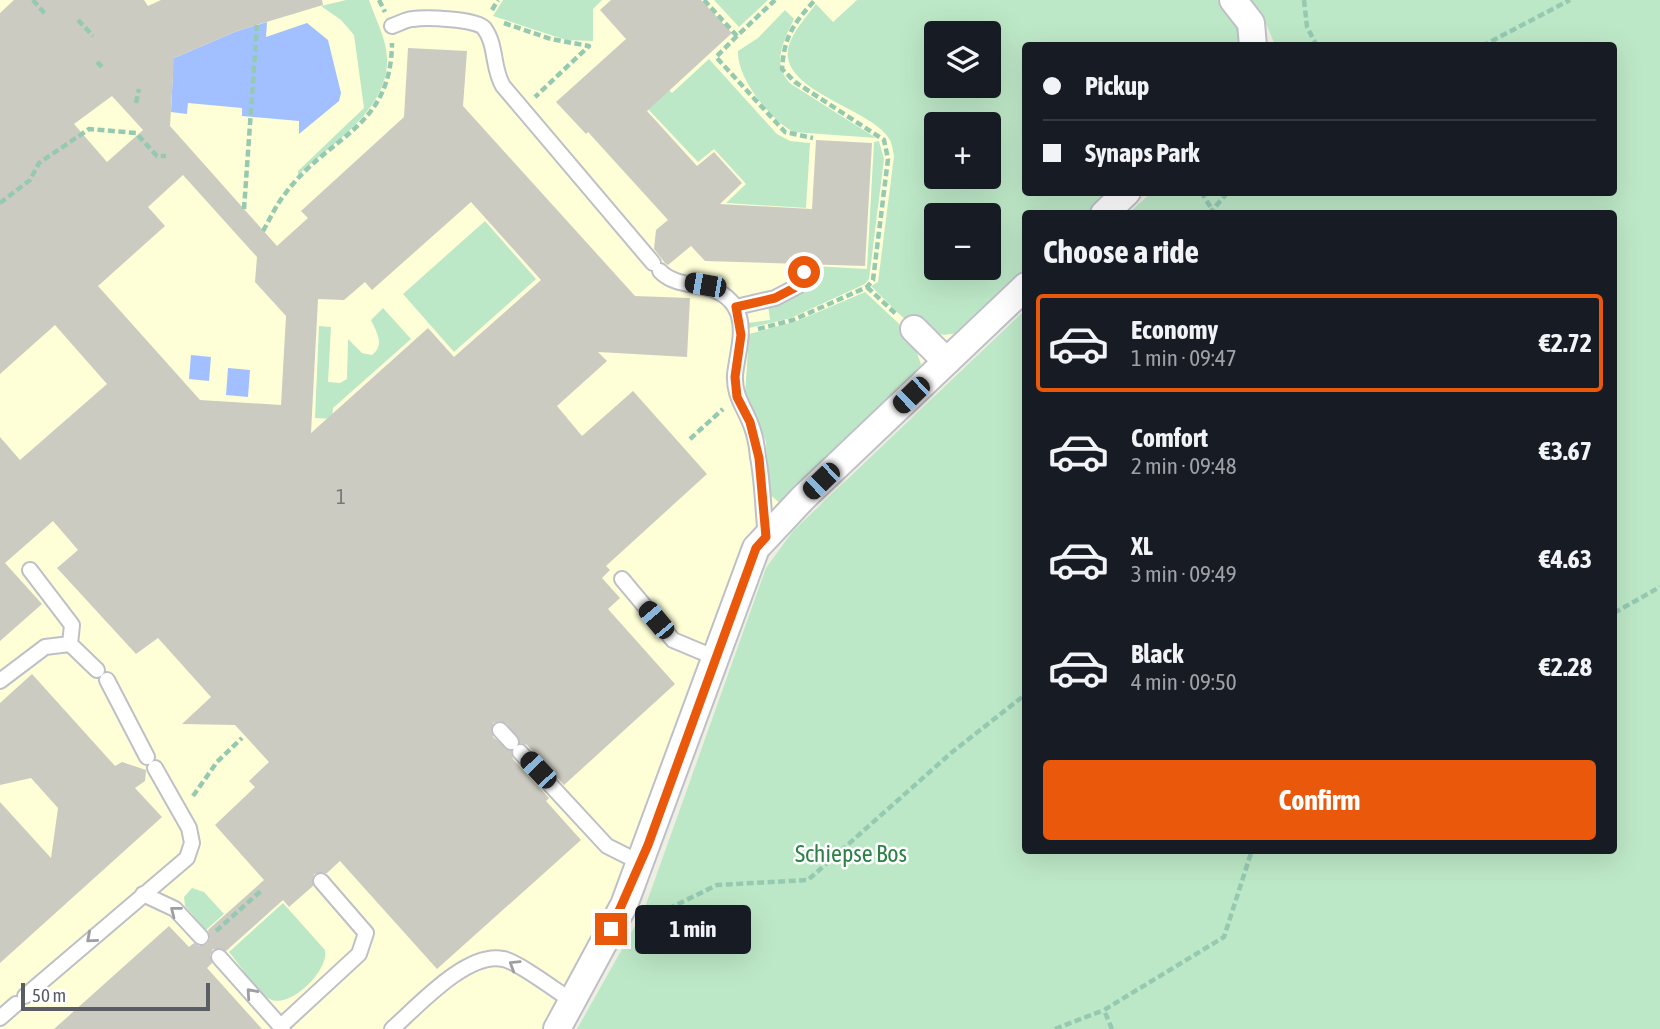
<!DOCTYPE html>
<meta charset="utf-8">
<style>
:root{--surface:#171b24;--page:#20242c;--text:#f1f3f6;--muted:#9ea1a6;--line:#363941;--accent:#ea580c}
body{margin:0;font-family:"Asap Condensed",sans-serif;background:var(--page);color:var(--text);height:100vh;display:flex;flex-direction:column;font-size:26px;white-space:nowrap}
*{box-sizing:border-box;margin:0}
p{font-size:23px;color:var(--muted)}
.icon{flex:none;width:38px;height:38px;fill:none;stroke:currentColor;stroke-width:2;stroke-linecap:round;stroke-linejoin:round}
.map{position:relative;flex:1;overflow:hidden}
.sheet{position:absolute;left:1022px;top:210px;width:595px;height:644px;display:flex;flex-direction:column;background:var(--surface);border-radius:7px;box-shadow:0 7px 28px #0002}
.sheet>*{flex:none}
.top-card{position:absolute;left:1022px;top:42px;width:595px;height:154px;border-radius:7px;box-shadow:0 7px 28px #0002;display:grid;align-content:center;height:154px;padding:0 21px;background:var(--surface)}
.fabs{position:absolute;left:924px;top:21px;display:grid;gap:14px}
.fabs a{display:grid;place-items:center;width:77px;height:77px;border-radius:7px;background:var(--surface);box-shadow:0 7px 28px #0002;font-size:35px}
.scale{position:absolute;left:21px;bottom:18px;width:189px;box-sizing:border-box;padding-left:7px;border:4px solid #5b5d64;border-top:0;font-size:19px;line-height:24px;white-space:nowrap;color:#5b5d64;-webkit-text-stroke:5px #fff;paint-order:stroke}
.end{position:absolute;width:32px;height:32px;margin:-16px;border:9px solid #ea580c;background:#fff;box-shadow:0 0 0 4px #fff}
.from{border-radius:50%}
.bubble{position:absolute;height:49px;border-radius:7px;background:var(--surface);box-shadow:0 7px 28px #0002;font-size:23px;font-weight:700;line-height:49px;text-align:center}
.car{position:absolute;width:21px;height:42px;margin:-21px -10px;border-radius:9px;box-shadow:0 0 5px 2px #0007;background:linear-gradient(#222 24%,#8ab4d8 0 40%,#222 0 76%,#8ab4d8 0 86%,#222 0)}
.top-card b{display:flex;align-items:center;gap:24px;height:66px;font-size:26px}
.top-card b+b{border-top:2px solid var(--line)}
.top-card i{width:18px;height:18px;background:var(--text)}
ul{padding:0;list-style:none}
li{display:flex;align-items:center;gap:21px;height:98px;margin:0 14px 10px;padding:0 7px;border:4px solid transparent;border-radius:7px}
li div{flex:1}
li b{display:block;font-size:26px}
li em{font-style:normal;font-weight:700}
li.current{border-color:var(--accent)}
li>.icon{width:63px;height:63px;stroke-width:1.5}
h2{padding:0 21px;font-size:32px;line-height:84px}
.cta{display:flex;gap:14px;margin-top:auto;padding:14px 21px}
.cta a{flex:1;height:80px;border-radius:7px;background:var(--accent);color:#fff;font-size:28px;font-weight:700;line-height:80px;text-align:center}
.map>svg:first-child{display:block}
.commercial{fill:#feffd7;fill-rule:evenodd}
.green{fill:#bde8c7;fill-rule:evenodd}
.water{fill:#a2c0ff}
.building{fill:#cccbc1;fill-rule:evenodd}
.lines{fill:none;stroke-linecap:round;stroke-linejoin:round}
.service-casing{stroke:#bfc0c7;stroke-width:18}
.minor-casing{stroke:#bfc0c7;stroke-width:30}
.path{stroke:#95c9b1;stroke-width:4.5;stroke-dasharray:7 3.5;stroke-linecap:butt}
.service{stroke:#fff;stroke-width:14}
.minor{stroke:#fff;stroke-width:26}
.oneway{stroke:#9d9ea2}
.route{stroke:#ea580c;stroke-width:9}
.labels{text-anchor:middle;stroke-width:5;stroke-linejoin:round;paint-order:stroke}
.number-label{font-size:21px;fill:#77787b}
.park-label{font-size:24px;fill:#2d8146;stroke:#fff}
</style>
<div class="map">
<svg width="1660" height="1029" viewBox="0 0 1660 1029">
<rect width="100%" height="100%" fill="#eeefe2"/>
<!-- commercial -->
<path class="commercial" d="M0,0H1217L1026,46V214L970,318L916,368L743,548L724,593L616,895L542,1029H0ZM936,33H989V86H936ZM936,124H989V177H936ZM936,215H989V268H936Z"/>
<!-- green -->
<path class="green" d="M346,0H369C375,18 386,38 387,57C390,109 331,145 298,175V171L364,108L354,35L341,20L321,6Z
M503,0H602L593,9V41L566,40L493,16Z
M714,0H768L739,27Z
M857,0H1223L1236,18L1242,46H1026V192L1115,193L1093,213L1026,214L1025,277C994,307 965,353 917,327C900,318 885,299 871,286L878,282L894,156C893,151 892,144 890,140C873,108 775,91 789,45C794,30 807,16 816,4L833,22ZM936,33H989V86H936ZM936,124H989V177H936ZM936,215H989V268H936Z
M1250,0H1660V1029H577L644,910L766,568L793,531L1025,310L1026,850H1614V214L1129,213L1152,192H1614V46L1275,45L1261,12Z
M785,10L794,19C783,42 771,64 791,84L876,138L793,132C769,118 737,78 738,51L758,38Z
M709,59L777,134L790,141L810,143L806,208L726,203L746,184L714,149L698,162L647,108L662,83L672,93Z
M879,141L884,159L869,279L865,284L791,318L749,328L748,323L770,320L768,305C791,299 808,292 814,266L867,269L874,142Z
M485,221L536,279L454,352L403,294Z
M865,292L910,334L921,364L913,383L782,505L767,492L766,442L745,395L749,334L797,321Z
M383,308L411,339L333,408L332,419L315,418L319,326L331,327L328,382L340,383L347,379L348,339L362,353L372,355C385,345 377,333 371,320Z
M192,888L204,892L224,914L206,930L185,906L184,897Z
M283,903L325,950C330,970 288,1012 268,998C253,987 241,966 229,952Z"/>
<!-- water -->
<path class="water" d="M267,22L266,37L307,23L328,40L341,93L339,101L299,134V121L242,116V108L188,103L187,114L171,112L173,70L167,61L237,31Z
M191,355L211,357L209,381L189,379Z
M228,368L250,370L248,397L226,395Z"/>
<!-- building -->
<path class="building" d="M14,0H144L148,6L161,0H322L323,5L237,31L174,58L170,126L277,246L308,218L301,211L404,117L408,48L467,51L463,106L635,296L690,298L687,357L598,352L607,361L557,406L582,436L633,391L707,474L606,566L610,570L602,578L620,598L608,609L675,684L564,785L527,745L520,743L507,724L499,721L493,723V737L511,751L513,759L549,798L546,801L581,840L437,969L340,861L327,873L314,874L313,886L289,907L283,900L226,951L213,949L210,955L212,963L207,968L262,1029H54L169,926L189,947L194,943L199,946L207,944L210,939L208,930L264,880L215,825L255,787L249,781L269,762L235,725L182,724L211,697L158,638L136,654L57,568L78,550L53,521L5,563L42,604L0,641V437L20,460L107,384L55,325L0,374V13ZM112,96L143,130L107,162L74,124ZM183,175L257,257L255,282L286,316L281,405L200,400L98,286L165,226L148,207ZM471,202L541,280L454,357L428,328L311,433L318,299L344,300L365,282L372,290Z
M611,0H701L732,33L647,111L697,166L714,152L742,183L720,204L812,209L816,140L872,143L865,266L705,261L691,246L668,265L665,263L654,249L656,230L668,220L588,132L586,134L556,102L626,39L600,10Z
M32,674L115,766L122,762L146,770L145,781L135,788L162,817L0,963V802L51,858L58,808L31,778L0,785V703Z"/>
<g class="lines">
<!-- service casing -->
<g class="service-casing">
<path id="service" d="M392,26C399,24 406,19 413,19C426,17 477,19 484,28C497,45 492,68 503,86L653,263
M660,271C679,292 718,278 735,307C747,327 737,354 735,375C734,394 742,404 749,420C754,431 757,445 758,457C763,483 763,511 766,537
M736,307L775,298L798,286L804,272
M30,570L72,625L70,644
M622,579L673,640L716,658
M107,680L147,757
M0,681L45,647L70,644L97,670
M500,730L511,742
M520,752L607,846L641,863
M143,894L175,909L201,937
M219,957L283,1029
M25,996L187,858L192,843L189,828L155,768
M0,1018L16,1004
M281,1026L359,954L366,933L321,881
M392,1029C417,1007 467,951 503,959C517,961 558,992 572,1001"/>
</g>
<!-- minor casing -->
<g class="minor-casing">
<path id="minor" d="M1233,0L1251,23L1253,46
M1104,214L1127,192
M914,329L946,361
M557,1029L624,905L756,548L803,498L1026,286"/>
</g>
<!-- path -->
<path class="path" d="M33,0L45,14
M379,0L385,12
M704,0L737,36L775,0
M1304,0L1307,27L1317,46
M492,10L498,0
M78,20L93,36
M504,23L551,39L589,46L535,97
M737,36L716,57L785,132L813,138
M1482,46L1570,0
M97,62L102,67
M136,103L139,89
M1201,192L1215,214
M0,203L30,180L39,163L89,129L136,133L157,156H166
M244,209L257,25
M1209,214L1228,192
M263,231C270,219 276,205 285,194C328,135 391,130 392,43
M867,287L897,315
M758,329L793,320L867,287L873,280L888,159L884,140L795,82L782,69C784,37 793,24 815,0
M690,439L723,409
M1614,613L1660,587
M193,796L217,762L242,738
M647,910L672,907L717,885L808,880L951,753L1026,694
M216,931L262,890
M1055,1029L1104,1010
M1112,1029L1104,1010L1224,937L1252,850"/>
<!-- service -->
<use href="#service" class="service"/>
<!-- minor -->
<use href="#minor" class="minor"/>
</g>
<!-- one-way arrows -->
<defs><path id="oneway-chevron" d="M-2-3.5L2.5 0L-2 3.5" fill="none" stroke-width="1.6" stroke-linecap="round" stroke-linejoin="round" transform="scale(1.75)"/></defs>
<g class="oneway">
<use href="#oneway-chevron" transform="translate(175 911) rotate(-142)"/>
<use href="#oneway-chevron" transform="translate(91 938) rotate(139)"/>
<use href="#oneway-chevron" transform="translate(514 965) rotate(-148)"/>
<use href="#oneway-chevron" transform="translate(251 993) rotate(-132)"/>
</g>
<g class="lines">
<!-- route -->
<path class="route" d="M611,929L648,845L756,548L766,537L759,458L750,422L737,397L735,377L741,335L736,307L775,298L798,286L804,272"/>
</g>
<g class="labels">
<!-- number labels -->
<g class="number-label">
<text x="341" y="504">1</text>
</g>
<!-- park labels -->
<g class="park-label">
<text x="851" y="862">Schiepse Bos</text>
</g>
</g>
</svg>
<div class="fabs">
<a><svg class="icon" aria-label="layers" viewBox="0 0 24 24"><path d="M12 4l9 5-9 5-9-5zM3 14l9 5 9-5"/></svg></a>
<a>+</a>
<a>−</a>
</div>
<div class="scale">50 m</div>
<i class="end from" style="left:804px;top:272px"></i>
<i class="end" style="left:611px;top:929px"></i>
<div class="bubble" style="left:635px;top:905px;width:116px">1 min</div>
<i class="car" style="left:705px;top:285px;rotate:280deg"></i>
<i class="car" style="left:911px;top:395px;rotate:226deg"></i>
<i class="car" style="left:821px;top:481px;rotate:226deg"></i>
<i class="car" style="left:656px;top:620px;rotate:320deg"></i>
<i class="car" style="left:538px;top:770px;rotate:317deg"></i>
<div class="top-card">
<b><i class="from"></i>Pickup</b>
<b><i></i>Synaps Park</b>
</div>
<section class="sheet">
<h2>Choose a ride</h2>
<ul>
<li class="current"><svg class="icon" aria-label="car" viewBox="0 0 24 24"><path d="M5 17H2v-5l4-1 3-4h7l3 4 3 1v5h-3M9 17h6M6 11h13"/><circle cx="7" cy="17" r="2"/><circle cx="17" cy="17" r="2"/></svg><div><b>Economy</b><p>1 min · 09:47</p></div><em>€2.72</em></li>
<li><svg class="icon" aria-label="car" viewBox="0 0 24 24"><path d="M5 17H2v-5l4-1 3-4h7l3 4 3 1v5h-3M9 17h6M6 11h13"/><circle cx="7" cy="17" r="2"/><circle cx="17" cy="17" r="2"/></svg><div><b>Comfort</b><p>2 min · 09:48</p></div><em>€3.67</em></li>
<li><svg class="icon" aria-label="car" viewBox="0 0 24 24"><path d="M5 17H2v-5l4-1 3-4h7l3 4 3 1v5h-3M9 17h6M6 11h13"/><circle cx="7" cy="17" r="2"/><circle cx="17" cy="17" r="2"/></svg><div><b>XL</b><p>3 min · 09:49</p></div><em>€4.63</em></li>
<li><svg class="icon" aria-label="car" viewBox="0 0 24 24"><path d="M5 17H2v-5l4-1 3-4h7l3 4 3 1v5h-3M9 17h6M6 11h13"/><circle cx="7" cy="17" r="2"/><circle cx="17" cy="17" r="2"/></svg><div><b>Black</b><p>4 min · 09:50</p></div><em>€2.28</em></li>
</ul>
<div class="cta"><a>Confirm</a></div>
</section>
</div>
